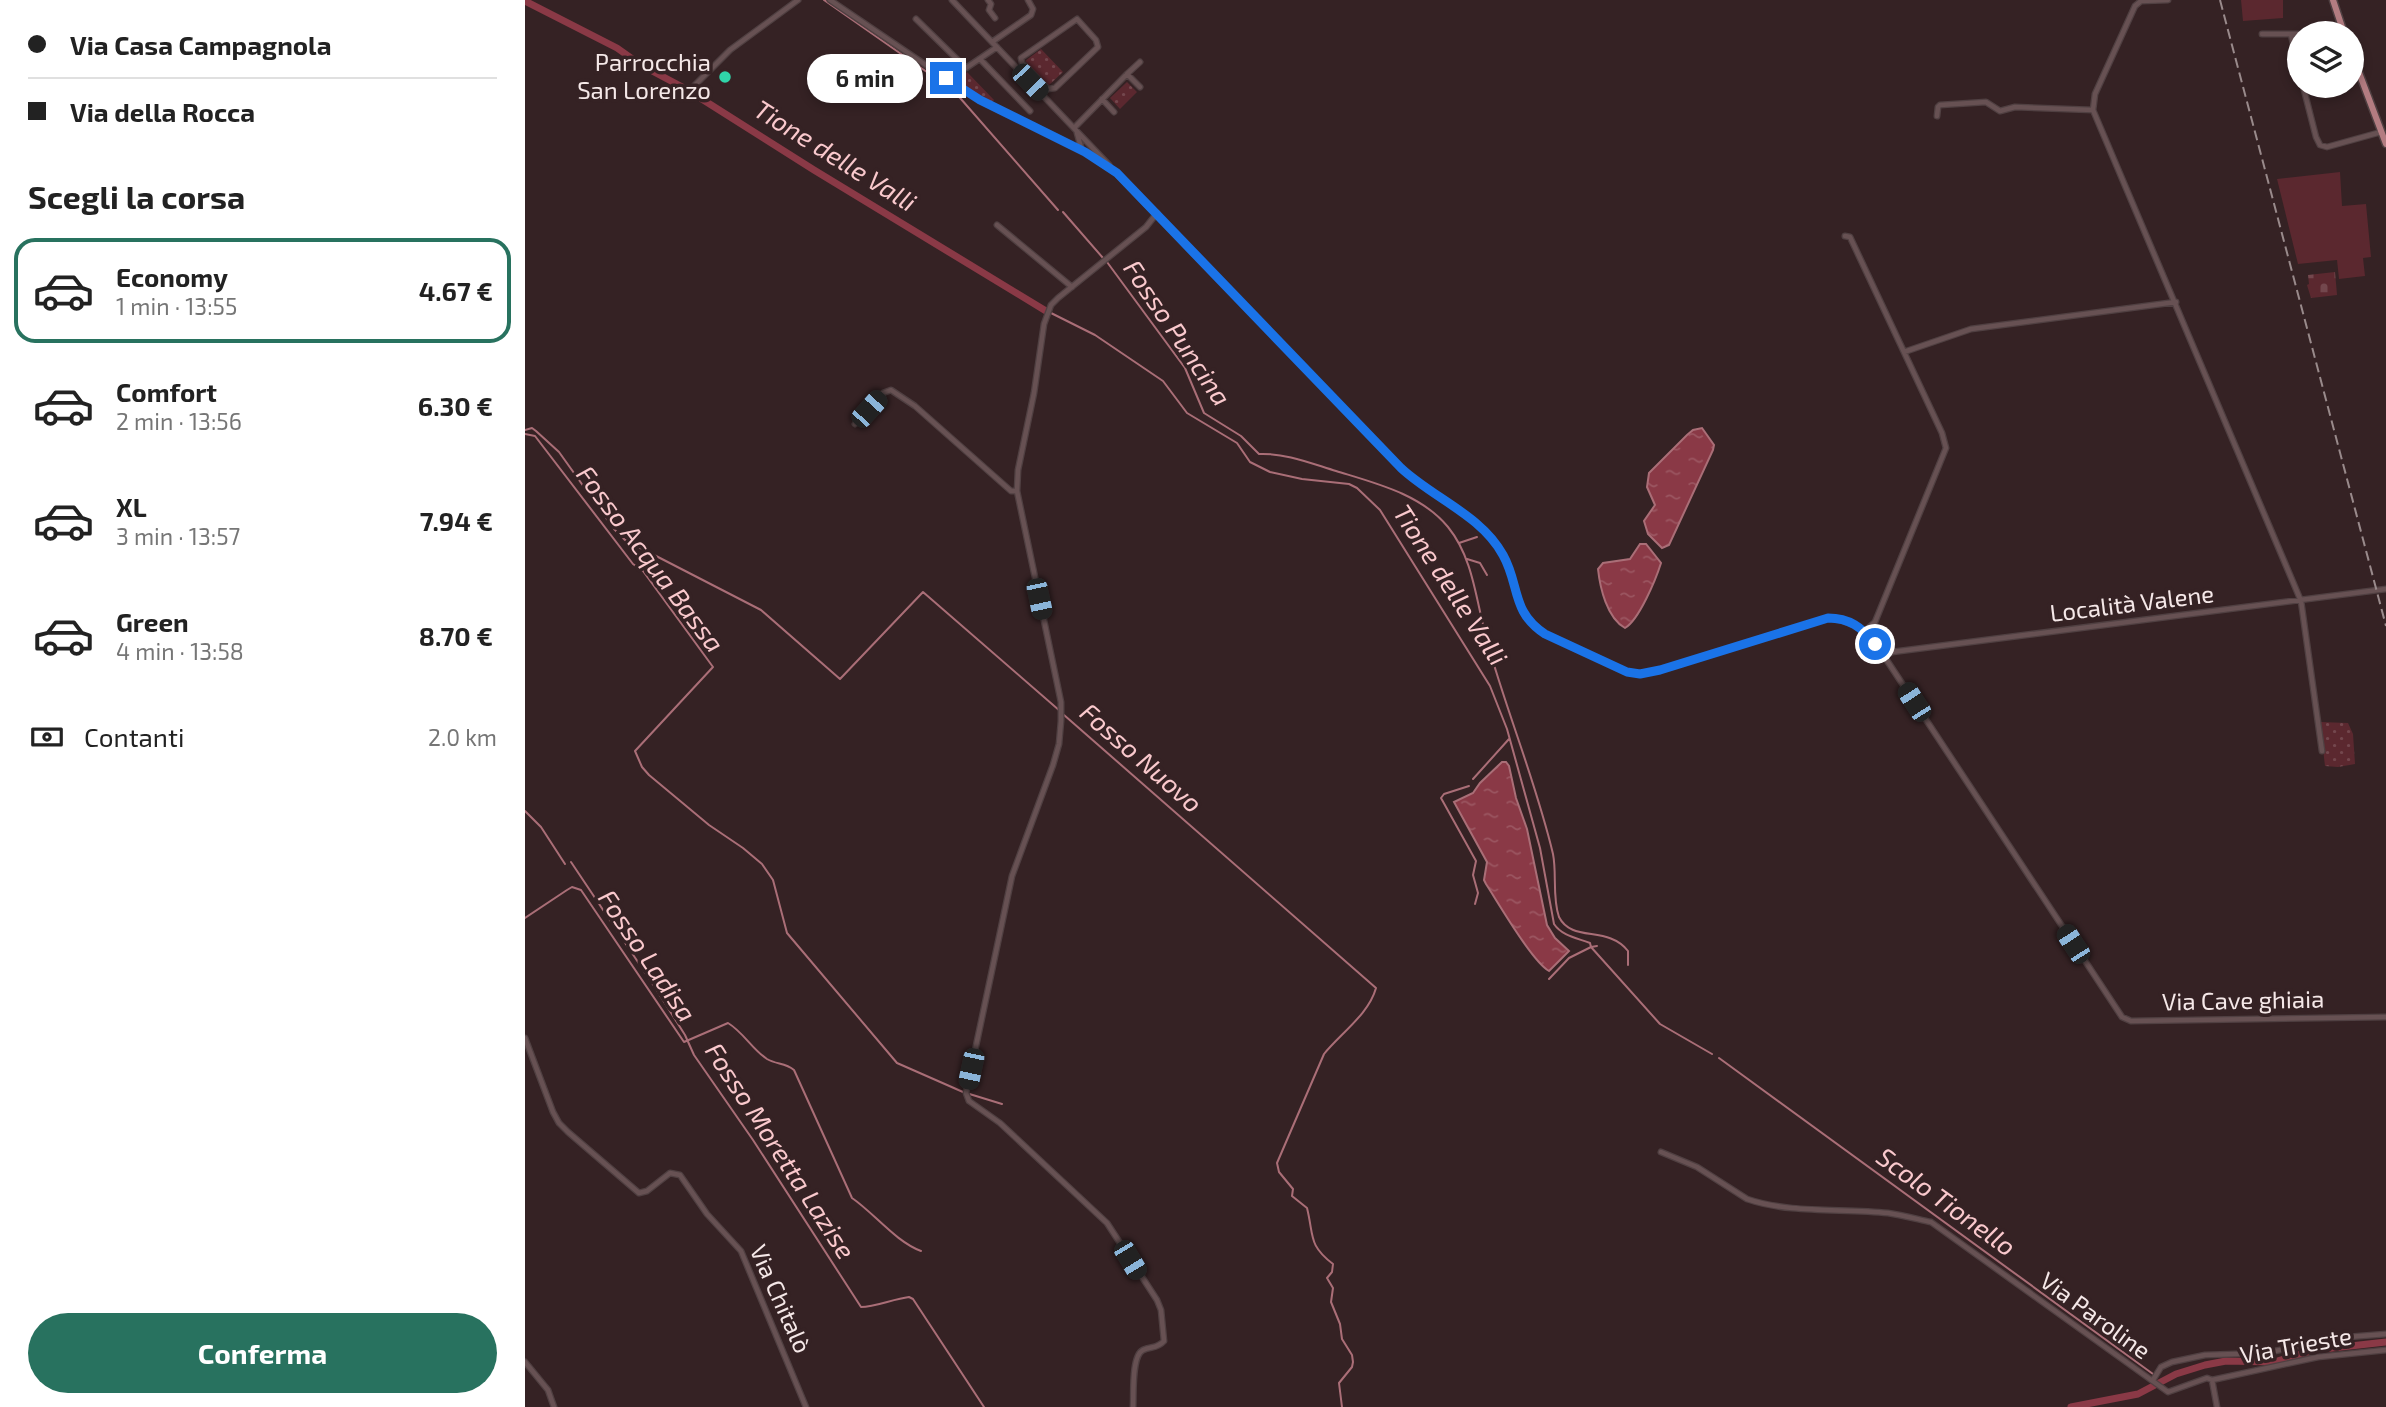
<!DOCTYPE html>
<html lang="it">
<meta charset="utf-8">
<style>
:root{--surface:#fff;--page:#f2f2f2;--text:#222;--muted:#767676;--line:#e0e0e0;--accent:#28725f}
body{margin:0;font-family:"Exo 2",sans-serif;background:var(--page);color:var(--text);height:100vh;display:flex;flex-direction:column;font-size:26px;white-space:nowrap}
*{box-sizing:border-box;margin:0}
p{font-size:23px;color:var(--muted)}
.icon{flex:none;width:38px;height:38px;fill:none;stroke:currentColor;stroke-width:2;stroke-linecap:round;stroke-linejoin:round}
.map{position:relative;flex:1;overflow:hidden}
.drawer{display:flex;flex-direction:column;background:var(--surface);width:525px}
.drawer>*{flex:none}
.hud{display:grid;align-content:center;height:154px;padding:0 28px;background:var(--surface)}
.buttons{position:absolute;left:1762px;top:21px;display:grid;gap:14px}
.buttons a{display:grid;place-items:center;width:77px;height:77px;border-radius:50%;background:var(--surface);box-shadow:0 4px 10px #0003;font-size:35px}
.end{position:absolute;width:32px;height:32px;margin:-16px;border:9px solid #1a73e8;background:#fff;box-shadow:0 0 0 4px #fff}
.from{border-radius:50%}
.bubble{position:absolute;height:49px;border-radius:24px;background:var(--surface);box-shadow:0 4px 10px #0003;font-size:23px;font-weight:700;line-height:49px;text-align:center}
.car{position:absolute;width:21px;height:42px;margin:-21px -10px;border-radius:9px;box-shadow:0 0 5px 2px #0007;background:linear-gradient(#222 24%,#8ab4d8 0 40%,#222 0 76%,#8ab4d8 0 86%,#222 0)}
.hud b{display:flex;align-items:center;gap:24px;height:66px;font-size:26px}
.hud b+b{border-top:2px solid var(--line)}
.hud i{width:18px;height:18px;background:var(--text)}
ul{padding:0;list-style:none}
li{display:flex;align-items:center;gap:21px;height:105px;margin:0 14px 10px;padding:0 14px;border:4px solid transparent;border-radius:21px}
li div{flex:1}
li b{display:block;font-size:26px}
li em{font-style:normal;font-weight:700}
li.current{border-color:var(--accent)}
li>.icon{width:63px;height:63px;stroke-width:1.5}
h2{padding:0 28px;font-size:32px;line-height:84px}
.pay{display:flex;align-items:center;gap:18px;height:77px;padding:0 28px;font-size:26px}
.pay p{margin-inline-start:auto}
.primary-button{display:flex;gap:14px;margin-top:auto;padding:14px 28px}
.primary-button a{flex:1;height:80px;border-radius:42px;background:var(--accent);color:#fff;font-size:28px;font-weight:700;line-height:80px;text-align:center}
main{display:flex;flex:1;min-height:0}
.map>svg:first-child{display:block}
.grass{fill:url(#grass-dots)}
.cemetery{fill:url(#cemetery-stones)}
.garden{fill:#5b282f}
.water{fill:url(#water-ripples);stroke:#aa6e77;stroke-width:2}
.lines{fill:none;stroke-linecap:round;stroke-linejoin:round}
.stream{stroke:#aa6e77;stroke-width:2}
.river{stroke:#8a3946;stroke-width:7}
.minor-casing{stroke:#504042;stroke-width:7}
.major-casing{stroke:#504042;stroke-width:9}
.minor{stroke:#675153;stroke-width:4.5}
.major{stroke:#b37c81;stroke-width:6}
.rail{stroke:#998a8b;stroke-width:2;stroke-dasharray:10 5;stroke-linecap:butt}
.route{stroke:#1a73e8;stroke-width:9}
.poi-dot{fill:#30d4a9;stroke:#352224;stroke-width:2.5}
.labels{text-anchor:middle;stroke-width:7;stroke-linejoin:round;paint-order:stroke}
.poi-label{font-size:24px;fill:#f5e8e8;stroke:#352224;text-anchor:end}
.street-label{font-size:24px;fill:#f5e8e8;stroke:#352224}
.water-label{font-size:26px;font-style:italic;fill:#fac9cd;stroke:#352224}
</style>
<main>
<section class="drawer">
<div class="hud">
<b><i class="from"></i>Via Casa Campagnola</b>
<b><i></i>Via della Rocca</b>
</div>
<h2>Scegli la corsa</h2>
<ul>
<li class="current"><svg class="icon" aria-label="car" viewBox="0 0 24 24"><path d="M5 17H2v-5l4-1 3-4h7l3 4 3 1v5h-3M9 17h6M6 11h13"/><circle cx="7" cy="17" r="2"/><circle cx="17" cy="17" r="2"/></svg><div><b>Economy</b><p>1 min · 13:55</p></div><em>4.67 €</em></li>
<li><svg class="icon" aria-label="car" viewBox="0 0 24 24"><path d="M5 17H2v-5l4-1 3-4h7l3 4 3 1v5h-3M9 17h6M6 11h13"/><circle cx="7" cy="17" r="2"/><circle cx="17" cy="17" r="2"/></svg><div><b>Comfort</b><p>2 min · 13:56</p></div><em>6.30 €</em></li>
<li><svg class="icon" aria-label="car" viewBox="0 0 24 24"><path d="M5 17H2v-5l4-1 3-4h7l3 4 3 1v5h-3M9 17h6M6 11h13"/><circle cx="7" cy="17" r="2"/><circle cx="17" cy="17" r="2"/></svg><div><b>XL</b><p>3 min · 13:57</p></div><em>7.94 €</em></li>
<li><svg class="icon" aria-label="car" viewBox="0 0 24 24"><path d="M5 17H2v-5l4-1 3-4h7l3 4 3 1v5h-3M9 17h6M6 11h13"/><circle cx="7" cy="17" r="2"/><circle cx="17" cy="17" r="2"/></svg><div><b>Green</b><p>4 min · 13:58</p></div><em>8.70 €</em></li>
</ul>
<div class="pay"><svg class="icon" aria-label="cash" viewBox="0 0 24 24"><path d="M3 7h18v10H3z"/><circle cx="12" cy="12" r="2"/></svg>Contanti<p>2.0 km</p></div>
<div class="primary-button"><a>Conferma</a></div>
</section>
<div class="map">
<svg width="1861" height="1407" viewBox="0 0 1861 1407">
<defs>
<pattern id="grass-dots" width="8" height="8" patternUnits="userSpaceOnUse" patternTransform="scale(1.75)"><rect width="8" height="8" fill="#5b282f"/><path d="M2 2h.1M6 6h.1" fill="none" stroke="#73474d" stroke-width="1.8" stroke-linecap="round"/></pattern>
<pattern id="cemetery-stones" width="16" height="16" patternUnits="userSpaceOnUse" patternTransform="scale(1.75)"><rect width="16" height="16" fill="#5b282f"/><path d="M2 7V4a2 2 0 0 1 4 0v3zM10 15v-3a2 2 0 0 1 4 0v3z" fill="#73474d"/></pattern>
<pattern id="water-ripples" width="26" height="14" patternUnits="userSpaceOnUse" patternTransform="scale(1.75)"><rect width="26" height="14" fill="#8a3946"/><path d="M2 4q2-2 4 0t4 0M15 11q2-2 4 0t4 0" fill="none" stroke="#9b5661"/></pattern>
</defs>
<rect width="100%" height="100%" fill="#352224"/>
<!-- grass -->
<path class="grass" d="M516,49L538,72L523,86L500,61Z
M442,72L469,100L467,103L431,83Z
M602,82L612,92L595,109L585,98Z
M1795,722L1823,723L1828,734L1830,764L1813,767L1800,766Z"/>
<!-- cemetery -->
<path class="cemetery" d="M1810,272L1812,295L1786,298L1782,285L1784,284L1783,275Z"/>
<!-- garden -->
<path class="garden" d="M1716,0H1758V18L1718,21Z
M1815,172L1817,206L1841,204L1846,257L1838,258L1840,276L1814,279L1812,260L1773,264L1752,179Z"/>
<!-- water -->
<path class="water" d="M1177,428L1189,445L1188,450L1144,545L1137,548L1123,534L1119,521L1130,505L1122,487L1124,473L1162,435L1168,430Z
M1115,544H1121L1136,563C1131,579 1114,620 1100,628C1082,618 1075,588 1073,569L1078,563L1105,559Z
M977,762H981L984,766L991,798L1002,829L1022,925L1030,938L1044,951L1024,971C1007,961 974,904 961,884L959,880L962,862L929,802L948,793L955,783Z"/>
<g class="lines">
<!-- stream -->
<path class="stream" d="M299,0L429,91L533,210
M538,212L578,258
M582,262L660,368L679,413L716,436L734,454C761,453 785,463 811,471C850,483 896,494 923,527C949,559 951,602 962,641C982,713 1011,782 1028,854C1032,874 1027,897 1034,917C1047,943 1083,925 1103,951V965
M526,313L570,335L638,381L662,413L712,443L725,462L745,472L777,479L824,484L832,488L855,510L965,686L982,729L1015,848L1029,924C1037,936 1052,938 1065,943L1066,947L1072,946
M0,430L7,428L11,431L34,452L89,529L100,540L236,610L315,679L398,592L535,711
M0,434L10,436L108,564L118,571L188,667L110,751L117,767L124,775L184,825L218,848L237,864L248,880L262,933L372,1063L438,1092L477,1104
M934,543L952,537
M942,559L955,563L962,575
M539,715L851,988C844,1014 815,1034 799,1054L752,1163L754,1172L768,1189L767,1196L782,1208C789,1236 783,1245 808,1264L807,1272L802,1278L808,1288L806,1302L815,1324L817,1339L827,1355L828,1362L827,1367L814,1383L817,1407
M948,779L984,739
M944,786L919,794L916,798L951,861L948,875L953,893L950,904
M0,811L16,827L40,864
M46,862L131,989L160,1035L169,1055L228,1140L336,1307C350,1307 368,1299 384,1297L388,1299L459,1407
M0,918L42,890L47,887L56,890L159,1042L203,1023C218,1032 228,1050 242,1059C252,1065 260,1062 269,1070L327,1198C349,1213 371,1242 396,1251
M1024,979L1044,958L1066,947L1135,1024L1187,1054
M1194,1058L1628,1374"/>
<!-- river -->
<path class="river" d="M0,1L92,48L116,65L161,89L289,170L521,311
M1546,1407L1613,1394L1651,1374L1680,1365L1701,1361L1749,1362L1790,1350L1861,1342"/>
<!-- minor casing -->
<g class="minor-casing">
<path id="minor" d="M305,0L439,91L560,152L591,173L876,468C908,498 956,515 978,555C996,585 986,611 1020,634L1102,672L1115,674L1135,670L1302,618C1331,619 1343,635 1359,656L1597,1017L1606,1021L1861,1017
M427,0L584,165
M463,0L466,4L464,10L470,18
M1643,0L1616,1L1610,6L1570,94L1568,110L1776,601L1797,751
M391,19L441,68L472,47
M552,19L571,40L573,47L530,88L523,89L497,63L496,58Z
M1737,34H1766
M1774,34H1766L1774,73
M467,42L506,15L508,9L503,0
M455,59L505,111
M602,74L615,62
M1778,86L1791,137L1795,145L1802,147L1856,132
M162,93L205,50L273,0
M577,99L589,112
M1412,116L1413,107L1415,105L1461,102L1475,111L1490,107L1568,110
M549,128L602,74L615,87
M552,133L557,151
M472,225L547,287
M1320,236L1325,237L1417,433L1421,448L1350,622L1340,631
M1379,352L1446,329L1651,302
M330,424L358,393L366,390L390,406L486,491H492
M1360,656L1367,652L1861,589
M0,1038L28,1112L34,1123L43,1132L114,1193L122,1191L145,1173L155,1175L182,1214L216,1251L281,1407
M1136,1152L1172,1167L1222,1199C1266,1214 1317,1208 1363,1213C1377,1215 1392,1219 1406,1222L1643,1392L1682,1378L1687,1380L1793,1357L1861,1350
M0,1362L23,1390L29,1407
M1628,1380L1636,1367L1647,1362L1680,1355L1741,1353L1810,1338L1861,1334
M1687,1380L1692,1407
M608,1407C609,1395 606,1356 618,1350C626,1346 632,1349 639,1341L636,1310L632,1300L582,1223L475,1123L444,1101L441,1093L487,876L528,765L534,744L536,721V702L492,491L493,470L509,393L519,324L526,305L533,298L621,227L632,213"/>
</g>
<!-- major casing -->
<g class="major-casing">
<path id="major" d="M1808,0L1819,33
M1827,54L1861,144"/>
</g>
<!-- minor -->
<use href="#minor" class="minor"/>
<!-- major -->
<use href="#major" class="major"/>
<!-- rail -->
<path class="rail" d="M1695,0L1861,626"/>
</g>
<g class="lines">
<!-- route -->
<path class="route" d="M421,78L455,100L560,152L592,173L876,468C908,498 956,515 978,555C995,585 986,612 1020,634L1102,672L1115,674L1135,670L1303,618C1324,618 1337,627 1350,644"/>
</g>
<!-- markers -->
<circle class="poi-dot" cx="200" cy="77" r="7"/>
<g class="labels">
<!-- poi labels -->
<g class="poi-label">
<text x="186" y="71">Parrocchia<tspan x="186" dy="28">San Lorenzo</tspan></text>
</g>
<!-- street labels -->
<g class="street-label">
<text transform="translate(1607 604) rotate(-7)" y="8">Località Valene</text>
<text transform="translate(1718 1001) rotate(-1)" y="8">Via Cave ghiaia</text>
<text transform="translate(255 1299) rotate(66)" y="8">Via Chitalò</text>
<text transform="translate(1570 1316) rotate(36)" y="8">Via Paroline</text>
<text transform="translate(1771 1346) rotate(-10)" y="8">Via Trieste</text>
</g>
<!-- water labels -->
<g class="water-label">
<text transform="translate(310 156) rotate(32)" y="9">Tione delle Valli</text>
<text transform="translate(652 333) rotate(56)" y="9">Fosso Puncina</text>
<text transform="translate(125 559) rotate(53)" y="9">Fosso Acqua Bassa</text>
<text transform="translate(925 585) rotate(57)" y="9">Tione delle Valli</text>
<text transform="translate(616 758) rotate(41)" y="9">Fosso Nuovo</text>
<text transform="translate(122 956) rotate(56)" y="9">Fosso Ladisa</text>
<text transform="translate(255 1151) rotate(57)" y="9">Fosso Moretta Lazise</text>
<text transform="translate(1421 1202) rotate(36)" y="9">Scolo Tionello</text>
</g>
</g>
</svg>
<div class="buttons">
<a><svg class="icon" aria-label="layers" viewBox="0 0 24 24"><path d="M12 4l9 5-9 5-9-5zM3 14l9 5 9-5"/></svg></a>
</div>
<i class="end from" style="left:1350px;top:644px"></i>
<i class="end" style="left:421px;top:78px"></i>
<div class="bubble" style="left:282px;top:54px;width:116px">6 min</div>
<i class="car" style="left:505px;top:82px;rotate:136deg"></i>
<i class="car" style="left:344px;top:409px;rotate:42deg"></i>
<i class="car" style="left:514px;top:599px;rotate:168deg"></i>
<i class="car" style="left:1389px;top:702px;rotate:327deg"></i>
<i class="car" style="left:1548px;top:944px;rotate:327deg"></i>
<i class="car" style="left:446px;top:1069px;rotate:192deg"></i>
<i class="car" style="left:605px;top:1260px;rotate:149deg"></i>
</div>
</main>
